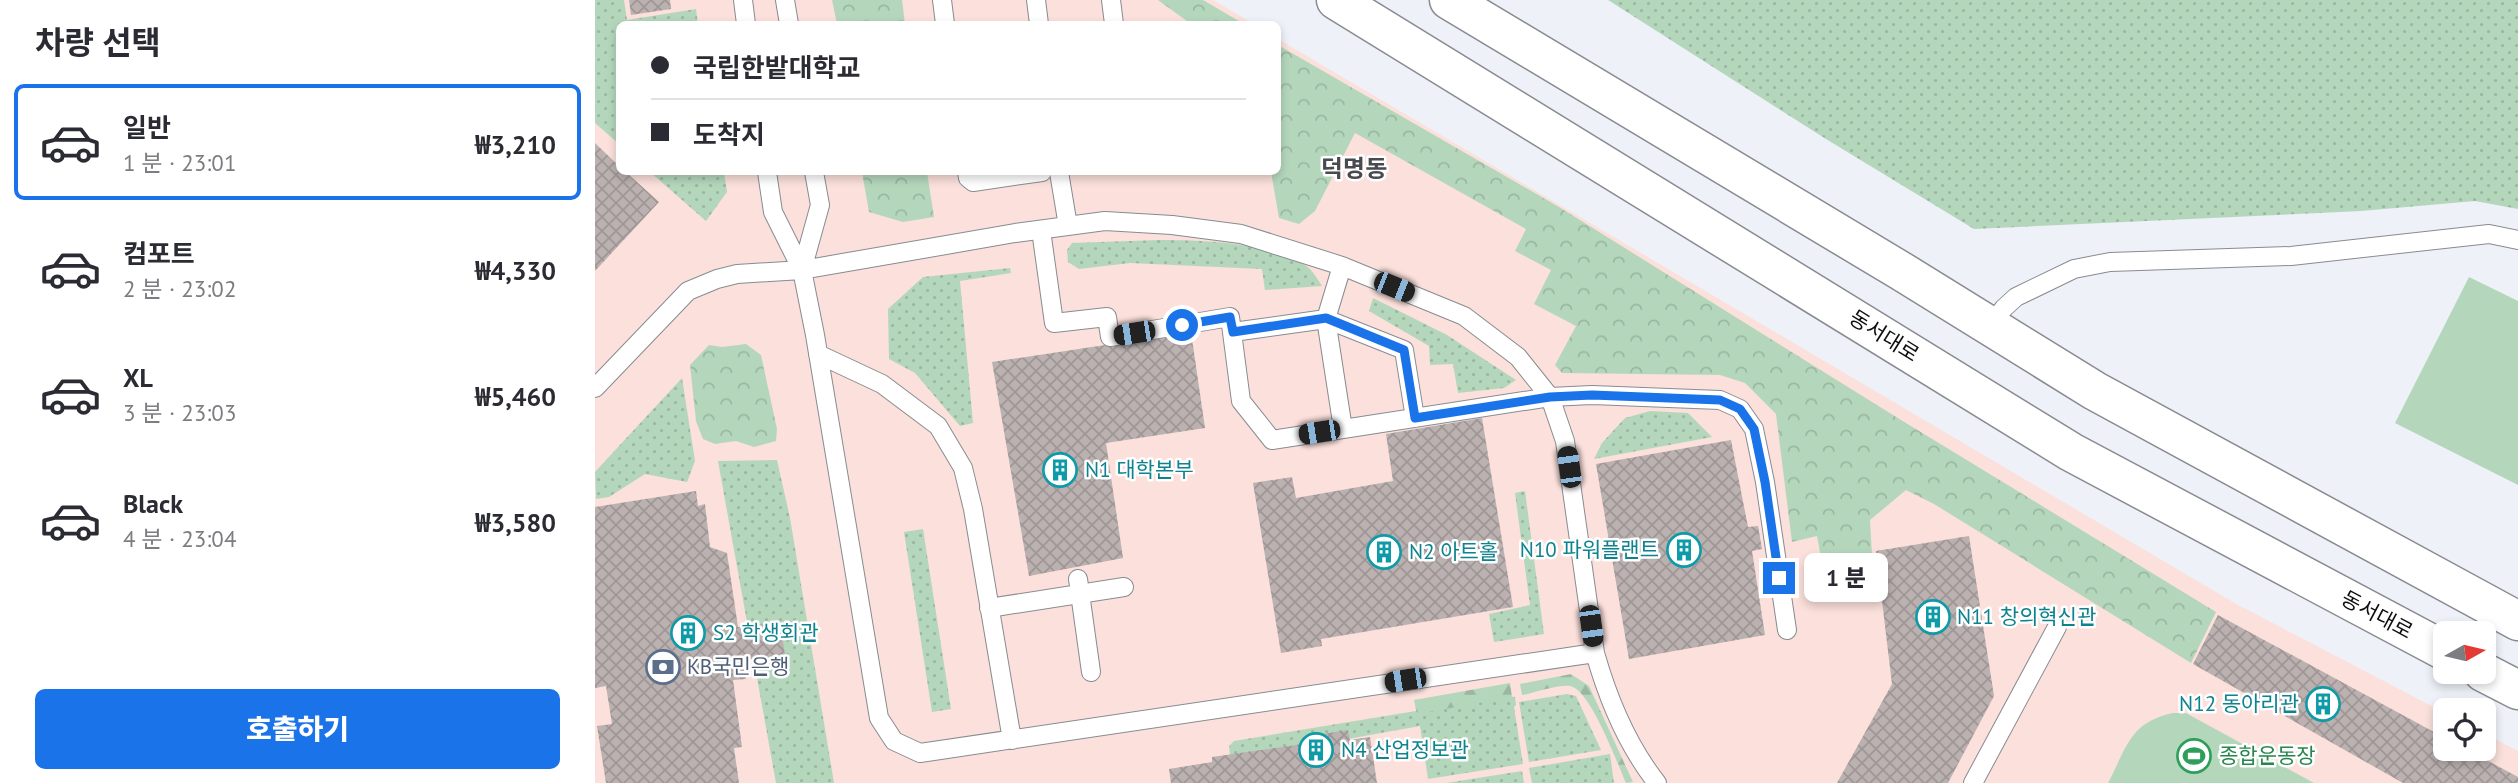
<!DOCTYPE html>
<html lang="ko">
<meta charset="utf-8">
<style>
:root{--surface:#fff;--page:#f7f7f7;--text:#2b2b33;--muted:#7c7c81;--line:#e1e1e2;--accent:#1a73e8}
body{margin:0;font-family:"PT Sans","Noto Sans KR",sans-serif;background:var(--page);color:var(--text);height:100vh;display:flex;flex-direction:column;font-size:26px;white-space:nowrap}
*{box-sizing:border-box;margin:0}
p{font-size:23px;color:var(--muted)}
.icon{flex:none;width:38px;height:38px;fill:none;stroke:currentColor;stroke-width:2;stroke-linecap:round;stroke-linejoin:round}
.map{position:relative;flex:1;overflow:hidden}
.side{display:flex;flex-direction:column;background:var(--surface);width:595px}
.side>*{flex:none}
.banner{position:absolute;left:21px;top:21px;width:665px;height:154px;border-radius:10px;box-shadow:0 4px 10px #0003;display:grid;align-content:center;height:154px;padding:0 35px;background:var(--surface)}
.needle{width:46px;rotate:82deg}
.buttons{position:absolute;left:1838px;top:621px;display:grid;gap:14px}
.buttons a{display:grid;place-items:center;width:63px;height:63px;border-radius:10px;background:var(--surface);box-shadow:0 4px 10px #0003;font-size:35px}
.end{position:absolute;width:32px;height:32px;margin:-16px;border:9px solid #1a73e8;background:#fff;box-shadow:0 0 0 4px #fff}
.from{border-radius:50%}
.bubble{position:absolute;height:49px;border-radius:10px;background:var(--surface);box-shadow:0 4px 10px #0003;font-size:23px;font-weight:800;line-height:49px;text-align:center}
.car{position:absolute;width:21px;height:42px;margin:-21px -10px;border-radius:9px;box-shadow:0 0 5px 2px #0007;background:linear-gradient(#222 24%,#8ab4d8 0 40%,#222 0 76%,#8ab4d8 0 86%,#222 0)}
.banner b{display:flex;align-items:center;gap:24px;height:66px;font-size:26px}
.banner b+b{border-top:2px solid var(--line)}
.banner i{width:18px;height:18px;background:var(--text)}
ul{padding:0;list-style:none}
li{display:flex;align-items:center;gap:21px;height:116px;margin:0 14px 10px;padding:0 21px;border:4px solid transparent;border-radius:10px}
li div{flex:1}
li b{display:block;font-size:26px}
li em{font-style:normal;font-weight:800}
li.selected{border-color:var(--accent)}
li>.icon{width:63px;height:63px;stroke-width:1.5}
h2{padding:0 35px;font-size:32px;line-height:84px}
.action{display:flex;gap:14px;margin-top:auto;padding:14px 35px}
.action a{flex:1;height:80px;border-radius:10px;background:var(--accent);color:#fff;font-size:28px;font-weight:800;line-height:80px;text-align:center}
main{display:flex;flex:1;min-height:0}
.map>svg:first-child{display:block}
.education{fill:#fbe0db}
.grass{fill:url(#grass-dots)}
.forest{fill:url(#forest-firs)}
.park{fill:url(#park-crowns)}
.pitch{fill:#b4d7bc}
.building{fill:url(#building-cross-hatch)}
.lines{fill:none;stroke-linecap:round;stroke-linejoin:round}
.lane-casing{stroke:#888b91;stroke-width:20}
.secondary-casing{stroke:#888b91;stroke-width:41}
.lane{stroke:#fff;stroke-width:18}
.secondary{stroke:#fff;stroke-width:38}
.route{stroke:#1a73e8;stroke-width:9}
.labels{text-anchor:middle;stroke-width:5;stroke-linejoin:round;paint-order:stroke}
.street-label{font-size:21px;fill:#0d0e10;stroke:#fefefe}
.culture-label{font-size:21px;fill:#0d838f;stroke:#fefefe;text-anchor:start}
.service-label{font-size:21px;fill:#4e5e75;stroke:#fefefe;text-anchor:start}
.leisure-label{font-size:21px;fill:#27864d;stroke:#fefefe;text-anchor:start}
.quarter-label{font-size:24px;font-weight:bold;fill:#484a50;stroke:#fefefe}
</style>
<main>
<section class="side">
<h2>차량 선택</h2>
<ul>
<li class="selected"><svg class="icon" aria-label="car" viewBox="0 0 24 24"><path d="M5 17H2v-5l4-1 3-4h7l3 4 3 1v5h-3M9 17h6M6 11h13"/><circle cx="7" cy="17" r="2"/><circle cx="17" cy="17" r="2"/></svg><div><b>일반</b><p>1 분 · 23:01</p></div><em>₩3,210</em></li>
<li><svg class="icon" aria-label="car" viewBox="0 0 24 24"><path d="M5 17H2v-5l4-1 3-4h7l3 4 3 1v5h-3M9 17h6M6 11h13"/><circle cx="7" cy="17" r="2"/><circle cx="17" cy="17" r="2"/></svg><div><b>컴포트</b><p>2 분 · 23:02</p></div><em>₩4,330</em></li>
<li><svg class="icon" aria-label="car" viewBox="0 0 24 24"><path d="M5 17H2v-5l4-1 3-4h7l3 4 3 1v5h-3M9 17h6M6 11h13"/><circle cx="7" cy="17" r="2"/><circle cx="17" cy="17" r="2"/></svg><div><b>XL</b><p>3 분 · 23:03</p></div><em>₩5,460</em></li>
<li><svg class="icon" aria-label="car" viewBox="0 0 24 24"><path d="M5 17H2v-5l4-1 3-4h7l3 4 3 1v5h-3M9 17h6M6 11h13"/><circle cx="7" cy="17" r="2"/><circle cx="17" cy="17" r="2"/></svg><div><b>Black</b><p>4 분 · 23:04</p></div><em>₩3,580</em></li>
</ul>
<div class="action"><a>호출하기</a></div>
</section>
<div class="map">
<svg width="1923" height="783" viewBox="0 0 1923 783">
<defs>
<pattern id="grass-dots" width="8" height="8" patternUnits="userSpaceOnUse" patternTransform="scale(1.75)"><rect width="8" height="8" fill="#b4d7bc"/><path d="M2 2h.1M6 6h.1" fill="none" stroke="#9ab7a1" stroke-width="1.8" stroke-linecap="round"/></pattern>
<pattern id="forest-firs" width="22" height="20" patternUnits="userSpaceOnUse" patternTransform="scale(1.75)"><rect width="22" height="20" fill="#b4d7bc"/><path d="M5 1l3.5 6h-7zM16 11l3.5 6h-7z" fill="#9ab7a1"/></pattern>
<pattern id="park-crowns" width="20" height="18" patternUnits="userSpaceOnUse" patternTransform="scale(1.75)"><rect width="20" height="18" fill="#b4d7bc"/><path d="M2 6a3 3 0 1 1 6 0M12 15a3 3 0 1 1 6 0" fill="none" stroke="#9ab7a1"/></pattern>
<pattern id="building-cross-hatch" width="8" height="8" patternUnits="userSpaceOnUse" patternTransform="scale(1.75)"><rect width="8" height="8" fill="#bab1b0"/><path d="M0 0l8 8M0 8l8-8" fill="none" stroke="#9f9796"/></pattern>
</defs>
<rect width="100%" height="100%" fill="#eef1f8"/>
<!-- education -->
<path class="education" d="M0,0H618L659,24H24V172H682L683,39L1643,605L1850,713V749H1888V733L1923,751V783H0Z"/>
<!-- grass -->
<path class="grass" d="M0,0H29L32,20L101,9L103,24H24V144L0,123Z
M1013,0H1923V209L1880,201L1766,211L1379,229L1231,139Z
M55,172H129L132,192L111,221Z
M564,240C602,240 684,242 714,268C719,273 723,280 727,286L670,290L667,269L535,263L484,269L473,262L472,250L477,243Z
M415,268L416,273L365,281L378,423L365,426L320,373L294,359L293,309L328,277Z
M778,298L852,335L921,380L909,388L863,393L858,364L835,365L834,346L774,311Z
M87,378L100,461L92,482L50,474L14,497L1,499L0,472Z
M1055,411L1093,413L1117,437L999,459L1007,443L1030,418Z
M182,460L195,518L239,783H181L123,461Z
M930,491L949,634L899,642L894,614L935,605L920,493Z
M328,529L356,709L337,712L309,532Z
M972,694L981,696L1006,750L934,762L924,702Z
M912,696L920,697L921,705L919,707L928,764L833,779L825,726L641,759L635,756L634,746L639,741Z
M1015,754L1019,783H937L934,768Z
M927,771L929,783H851Z"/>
<!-- forest -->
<path class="forest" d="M976,674L994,686L1038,782L1031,783C1022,763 995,689 975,686C964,684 939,693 927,695L925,684Z
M915,683L917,697L822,714L819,700Z"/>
<!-- park -->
<path class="park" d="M237,0H307L310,24H242Z
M563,0H608L649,24H596Z
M683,45L964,207L1306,420L1621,612L1596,663L1339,504L1311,490L1275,520L1278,573L1230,580L1222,536L1197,542L1181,414L1150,383L1125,375L967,373L960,365L981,326L939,304L956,270L920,251L931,229L760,133L720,211L704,224L684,218L676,172H682Z
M267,172H332L339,217L308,222L274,212Z
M151,344L166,355L182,429L181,441L159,447L141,441L120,444L108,439L101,421L95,365L114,345L127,347Z"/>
<!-- pitch -->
<path class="pitch" d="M1874,277L1923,301V485L1800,423Z
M1578,713H1591L1719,783H1513C1532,747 1535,722 1578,713Z"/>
<!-- building -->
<path class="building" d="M34,0H75L76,9L36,15Z
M0,143L24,166V172H31L64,202L0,271Z
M596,332L610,428L511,443L528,558L434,576L397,362Z
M887,418L918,607L726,639L727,646L686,653L658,483L697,477L701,498L798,481L791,434Z
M1136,440L1153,527L1163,526L1167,549L1157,551L1170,635L1034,659L1001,464Z
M101,491L103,506L110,504L115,547L132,553L143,627L185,621L190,655L149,660L151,679L138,680L147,747L139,748L144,783H11L2,726L17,724L11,686L0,688V507Z
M1374,536L1399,696L1353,783H1242L1297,684L1281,551Z
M1623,615L1850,738V749H1871L1923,777V783H1808L1598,664Z
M753,730L755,740L775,737L782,783H576L574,769L617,762V757L716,743L715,736Z"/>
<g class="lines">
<!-- lane casing -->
<g class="lane-casing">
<path id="lane" d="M148,0L151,24
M190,0L194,24
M347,0L350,24
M441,0L444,24
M516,0L519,24
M172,172L178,212L207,270L220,335L284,718L299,741L325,753L1000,653
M372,172L373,178L378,182L447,172
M464,172L473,226
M446,230L459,323L512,317L515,337L635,317L646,401L677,440L955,397L997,395L1125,400L1145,409L1159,429L1170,482L1192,630
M747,266L731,319L809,350L820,418
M207,270L225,205L219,172
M1395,326L1409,308L1421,297L1479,269L1515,262L1696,256L1894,234L1923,240
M638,332L731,319L748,429
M223,354L287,384L343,426L368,468L378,509L417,740
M0,388L93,291L122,279L142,274L207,270L420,233L510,221L577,225L646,234L747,266L869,316L923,357L955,397L970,441L1000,653C1013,699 1032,745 1062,783
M483,579L496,672
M394,608L529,587
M1378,783L1462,627"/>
</g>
<!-- secondary casing -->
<g class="secondary-casing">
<path id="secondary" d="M741,0L1476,452L1850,651
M854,0L1306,271L1500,391L1923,621
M1888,672L1923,690"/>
</g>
<!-- lane -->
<use href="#lane" class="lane"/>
<!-- secondary -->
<use href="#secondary" class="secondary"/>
</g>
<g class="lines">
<!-- route -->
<path class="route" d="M587,325L635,317L638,332L731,318L809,350L820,418L955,397L997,395L1125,400L1145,409L1159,429L1170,482L1184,578"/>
</g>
<!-- icons -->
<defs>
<g id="building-ring" transform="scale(1.75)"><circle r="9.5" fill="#fefefe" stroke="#0f9aa8" stroke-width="1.5"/><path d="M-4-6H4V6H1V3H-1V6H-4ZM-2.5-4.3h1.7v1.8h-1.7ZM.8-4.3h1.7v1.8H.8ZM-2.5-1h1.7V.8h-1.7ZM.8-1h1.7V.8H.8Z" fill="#0f9aa8"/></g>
<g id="bank-ring" transform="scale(1.75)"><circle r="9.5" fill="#fefefe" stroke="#5c6f8a" stroke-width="1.5"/><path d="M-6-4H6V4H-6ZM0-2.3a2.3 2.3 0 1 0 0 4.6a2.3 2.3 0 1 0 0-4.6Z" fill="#5c6f8a"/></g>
<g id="stadium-ring" transform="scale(1.75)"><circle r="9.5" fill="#fefefe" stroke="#2e9e5b" stroke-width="1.5"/><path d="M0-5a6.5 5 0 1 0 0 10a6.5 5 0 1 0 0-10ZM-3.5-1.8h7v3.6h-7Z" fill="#2e9e5b"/></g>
</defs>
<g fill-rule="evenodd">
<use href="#building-ring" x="465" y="470"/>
<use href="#building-ring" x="1089" y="550"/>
<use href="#building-ring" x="789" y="552"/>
<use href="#building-ring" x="1338" y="617"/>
<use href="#building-ring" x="93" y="633"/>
<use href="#bank-ring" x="68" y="667"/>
<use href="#building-ring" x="1728" y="704"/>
<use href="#building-ring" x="721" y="750"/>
<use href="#stadium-ring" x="1599" y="756"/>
</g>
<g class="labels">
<!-- street labels -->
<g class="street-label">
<text transform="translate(1289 336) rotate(32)" y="7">동서대로</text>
<text transform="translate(1782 615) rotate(28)" y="7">동서대로</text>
</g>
<!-- culture labels -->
<g class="culture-label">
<text x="490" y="477">N1 대학본부</text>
<text x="1064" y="557" text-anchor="end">N10 파워플랜트</text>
<text x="814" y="559">N2 아트홀</text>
<text x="1362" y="624">N11 창의혁신관</text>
<text x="118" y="640">S2 학생회관</text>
<text x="1704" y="711" text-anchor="end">N12 동아리관</text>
<text x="746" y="757">N4 산업정보관</text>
</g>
<!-- service labels -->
<g class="service-label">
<text x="92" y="674">KB국민은행</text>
</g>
<!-- leisure labels -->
<g class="leisure-label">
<text x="1624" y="763">종합운동장</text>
</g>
<!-- quarter labels -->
<g class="quarter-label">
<text x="759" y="177">덕명동</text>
</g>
</g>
</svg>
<div class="buttons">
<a><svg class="needle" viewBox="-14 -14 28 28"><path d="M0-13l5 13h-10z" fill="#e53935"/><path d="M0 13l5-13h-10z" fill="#7c7c81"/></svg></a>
<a><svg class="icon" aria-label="locate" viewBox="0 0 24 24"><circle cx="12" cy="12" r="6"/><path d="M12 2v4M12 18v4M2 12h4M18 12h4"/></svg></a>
</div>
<i class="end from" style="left:587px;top:325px"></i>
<i class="end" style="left:1184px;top:578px"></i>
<div class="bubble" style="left:1209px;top:553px;width:84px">1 분</div>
<i class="car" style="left:799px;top:287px;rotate:112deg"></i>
<i class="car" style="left:539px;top:333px;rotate:261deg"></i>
<i class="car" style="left:724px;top:432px;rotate:261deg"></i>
<i class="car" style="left:974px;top:467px;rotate:352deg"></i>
<i class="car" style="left:996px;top:626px;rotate:172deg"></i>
<i class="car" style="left:810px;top:680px;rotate:261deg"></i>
<div class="banner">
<b><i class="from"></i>국립한밭대학교</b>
<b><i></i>도착지</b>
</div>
</div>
</main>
